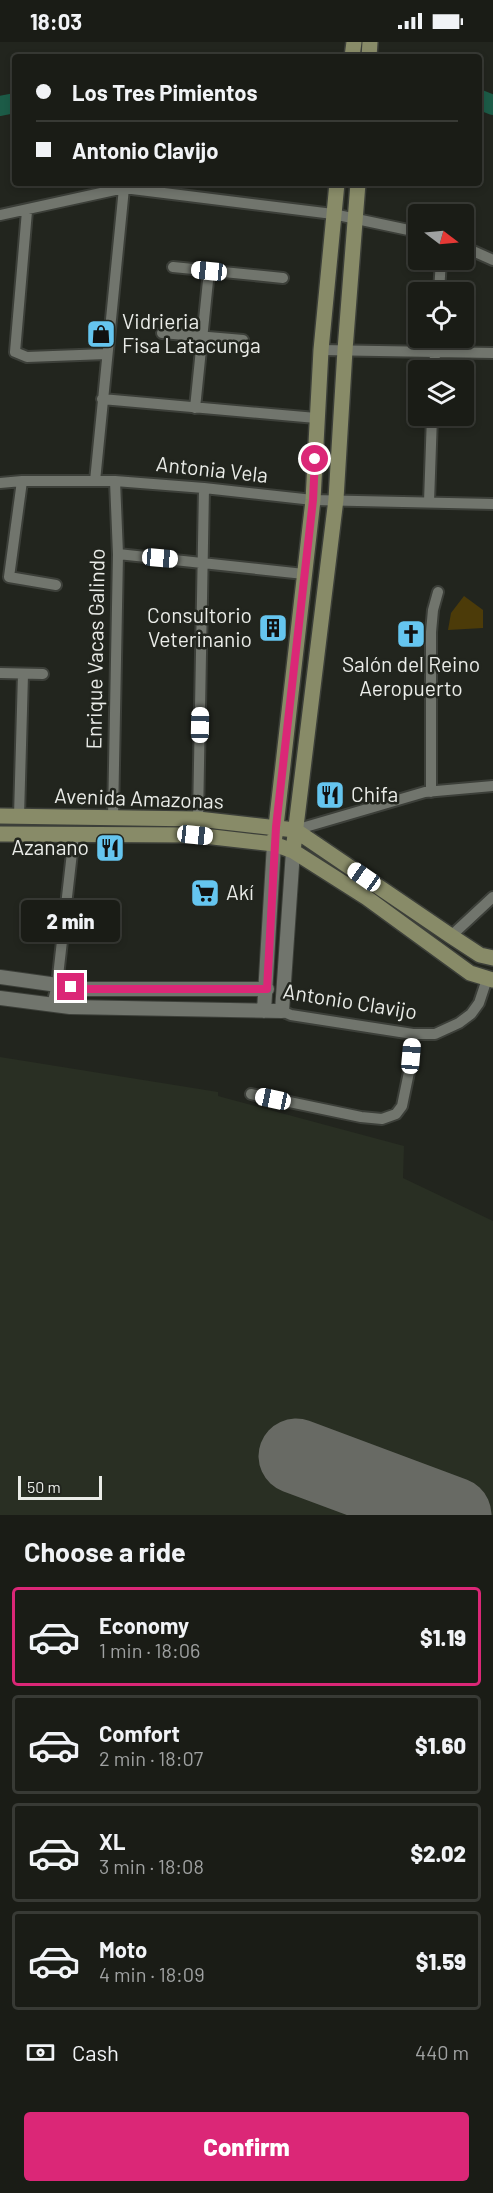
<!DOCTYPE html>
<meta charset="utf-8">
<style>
:root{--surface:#1a1c16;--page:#272923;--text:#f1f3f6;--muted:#9fa1a1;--line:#383a35;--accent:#db2777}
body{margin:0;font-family:Barlow,sans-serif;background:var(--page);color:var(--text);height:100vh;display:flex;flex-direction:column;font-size:22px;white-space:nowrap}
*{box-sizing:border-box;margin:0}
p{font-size:20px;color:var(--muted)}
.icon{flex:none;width:33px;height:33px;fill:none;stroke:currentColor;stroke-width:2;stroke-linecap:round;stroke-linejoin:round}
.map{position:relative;height:1473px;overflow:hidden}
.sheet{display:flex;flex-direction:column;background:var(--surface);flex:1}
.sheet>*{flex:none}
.top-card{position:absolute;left:12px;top:12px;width:470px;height:132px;border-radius:6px;box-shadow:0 3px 9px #0003,0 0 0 2px var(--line);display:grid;align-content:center;height:132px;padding:0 24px;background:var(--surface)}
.needle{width:39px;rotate:106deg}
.fabs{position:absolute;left:408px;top:162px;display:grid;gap:12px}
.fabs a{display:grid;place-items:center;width:66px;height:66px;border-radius:6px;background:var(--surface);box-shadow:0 3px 9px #0003,0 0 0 2px var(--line);font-size:30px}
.scale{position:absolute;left:18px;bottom:15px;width:84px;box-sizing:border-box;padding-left:6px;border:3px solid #eaece8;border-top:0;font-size:16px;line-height:21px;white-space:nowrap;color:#eaece8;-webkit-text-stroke:4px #22251e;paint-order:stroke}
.end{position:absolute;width:27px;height:27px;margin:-14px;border:8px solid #db2777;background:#fff;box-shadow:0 0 0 3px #fff}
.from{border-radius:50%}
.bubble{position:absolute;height:42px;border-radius:6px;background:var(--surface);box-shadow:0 3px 9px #0003,0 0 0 2px var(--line);font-size:20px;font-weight:800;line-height:42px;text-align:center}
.car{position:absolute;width:18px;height:36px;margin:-18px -9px;border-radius:8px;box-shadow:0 0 4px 2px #0007;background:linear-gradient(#fff 24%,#345 0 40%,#fff 0 76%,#345 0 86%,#fff 0)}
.top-card b{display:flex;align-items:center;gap:21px;height:57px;font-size:22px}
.top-card b+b{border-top:2px solid var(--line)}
.top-card i{width:15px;height:15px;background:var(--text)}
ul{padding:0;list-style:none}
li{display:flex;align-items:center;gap:18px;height:99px;margin:0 12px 9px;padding:0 12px;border:3px solid var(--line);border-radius:6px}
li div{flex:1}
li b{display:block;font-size:22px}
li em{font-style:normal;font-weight:800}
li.active{border-color:var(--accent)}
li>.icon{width:54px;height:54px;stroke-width:1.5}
h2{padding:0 24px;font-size:27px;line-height:72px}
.pay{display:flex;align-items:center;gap:15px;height:66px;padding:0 24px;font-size:22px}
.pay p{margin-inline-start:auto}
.button{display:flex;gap:12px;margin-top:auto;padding:12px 24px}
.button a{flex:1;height:69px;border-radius:6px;background:var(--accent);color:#fff;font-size:24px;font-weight:800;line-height:69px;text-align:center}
.status{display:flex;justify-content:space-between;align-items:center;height:42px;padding:0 30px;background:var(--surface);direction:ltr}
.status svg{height:16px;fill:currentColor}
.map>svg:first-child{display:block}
.built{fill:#292f23}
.green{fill:#4c3b09}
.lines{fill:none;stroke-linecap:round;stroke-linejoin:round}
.river{stroke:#1c5b47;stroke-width:20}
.runway{stroke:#686a64;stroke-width:75}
.minor-casing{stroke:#3c3f39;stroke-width:14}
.tertiary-casing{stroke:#3c3f39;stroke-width:16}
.secondary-casing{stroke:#3c3f39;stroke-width:18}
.minor{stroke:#71756d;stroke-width:10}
.tertiary{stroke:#71756d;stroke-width:14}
.secondary{stroke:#888b68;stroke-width:15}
.route{stroke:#db2777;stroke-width:8}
.labels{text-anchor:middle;stroke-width:5;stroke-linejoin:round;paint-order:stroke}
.poi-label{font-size:21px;fill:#eaece8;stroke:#22251e;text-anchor:start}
.street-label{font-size:21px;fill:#eaece8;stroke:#22251e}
</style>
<div class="status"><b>18:03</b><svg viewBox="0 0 49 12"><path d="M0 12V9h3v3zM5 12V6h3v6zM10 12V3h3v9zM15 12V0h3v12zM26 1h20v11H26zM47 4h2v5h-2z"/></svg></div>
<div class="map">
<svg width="493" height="1473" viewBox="0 0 493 1473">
<rect width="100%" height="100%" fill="#22251e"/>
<!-- built -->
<path class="built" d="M0,1015L218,1050V1054L404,1104L403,1136L493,1179V1473H0Z"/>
<!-- green -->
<path class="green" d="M464,554L483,568V586L448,588L451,571Z"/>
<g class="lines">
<!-- river -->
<path class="river" d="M478,57L493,63
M0,64L15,61"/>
<!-- runway -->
<path class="runway" d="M296,1414L454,1473"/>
<!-- minor casing -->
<g class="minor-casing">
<path id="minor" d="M27,169L15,310L27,315L106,312
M0,173L124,146L333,172L418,190
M464,205L493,218
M173,225L283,236
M439,250L441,218
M162,291L243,298
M321,308L493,311
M434,328L436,296
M102,357L316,376
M195,366L209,229
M22,439L9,535L56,543
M95,439L124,146
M0,441L22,439H115L204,446L313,458L493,462
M429,460L432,374
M118,512L304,532
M0,631L43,632
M431,750V590L433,568L438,550
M19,774L23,632
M113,776L118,512L115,439
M198,777L204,446
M295,788L425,750L493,744
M451,894L493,855
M52,963L57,943L74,793
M282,969L291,973L413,992H435L459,981L471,972L479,961L487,937
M251,1052L361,1075L382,1077L396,1072L402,1064L409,1030L413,992"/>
</g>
<!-- tertiary casing -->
<g class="tertiary-casing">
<path id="tertiary" d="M0,935L86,947H267
M0,956L70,965L282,969L293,809
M264,969L274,802"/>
</g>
<!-- secondary casing -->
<g class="secondary-casing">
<path id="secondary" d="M352,15L354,0
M369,15L370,0
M0,774L198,777L295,788L451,894L480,913L493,916
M0,792L195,793L274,802L293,809L367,856L470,931L493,938
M274,802L313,458L321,308L337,141
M293,809L336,457L345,308L358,141"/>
</g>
<!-- minor -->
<use href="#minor" class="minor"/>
<!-- tertiary -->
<use href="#tertiary" class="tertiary"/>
<!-- secondary -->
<use href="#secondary" class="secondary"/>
</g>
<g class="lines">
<!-- route -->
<path class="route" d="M71,945L86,947H267L276,785L313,458L315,417"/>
</g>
<!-- icons -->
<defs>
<g id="shop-square" transform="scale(1.5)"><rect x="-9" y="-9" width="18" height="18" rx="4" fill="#65c5ef" stroke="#22251e"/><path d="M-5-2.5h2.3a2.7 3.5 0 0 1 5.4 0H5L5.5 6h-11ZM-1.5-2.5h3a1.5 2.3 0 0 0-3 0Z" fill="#111"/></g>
<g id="building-square" transform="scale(1.5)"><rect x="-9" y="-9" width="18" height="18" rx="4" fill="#65c5ef" stroke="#22251e"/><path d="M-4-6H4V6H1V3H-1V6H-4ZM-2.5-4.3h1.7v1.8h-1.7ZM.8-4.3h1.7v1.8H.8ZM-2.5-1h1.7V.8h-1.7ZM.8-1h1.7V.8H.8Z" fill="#111"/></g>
<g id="church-square" transform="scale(1.5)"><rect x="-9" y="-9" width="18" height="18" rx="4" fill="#65c5ef" stroke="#22251e"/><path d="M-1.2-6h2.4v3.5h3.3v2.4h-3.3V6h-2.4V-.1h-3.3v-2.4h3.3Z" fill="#111"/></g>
<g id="restaurant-square" transform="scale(1.5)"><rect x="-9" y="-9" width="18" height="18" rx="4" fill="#65c5ef" stroke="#22251e"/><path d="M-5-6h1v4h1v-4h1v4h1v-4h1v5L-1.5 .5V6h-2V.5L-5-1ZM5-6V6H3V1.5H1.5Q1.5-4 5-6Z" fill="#111"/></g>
<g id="supermarket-square" transform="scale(1.5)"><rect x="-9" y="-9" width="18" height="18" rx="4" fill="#65c5ef" stroke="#22251e"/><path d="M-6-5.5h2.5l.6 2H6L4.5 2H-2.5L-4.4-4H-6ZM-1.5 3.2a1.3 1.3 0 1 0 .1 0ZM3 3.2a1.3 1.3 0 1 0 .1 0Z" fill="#111"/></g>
</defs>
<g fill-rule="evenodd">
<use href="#shop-square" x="101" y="292"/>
<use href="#building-square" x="273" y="586"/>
<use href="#church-square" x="411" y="592"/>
<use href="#restaurant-square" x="330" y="753"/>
<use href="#restaurant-square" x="110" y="806"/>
<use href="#supermarket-square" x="205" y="851"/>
</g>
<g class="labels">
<!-- poi labels -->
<g class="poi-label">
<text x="122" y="287">Vidrieria<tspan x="122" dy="24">Fisa Latacunga</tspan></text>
<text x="252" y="581" text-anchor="end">Consultorio<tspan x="252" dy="24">Veterinanio</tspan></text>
<text x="411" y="630" text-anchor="middle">Salón del Reino<tspan x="411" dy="24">Aeropuerto</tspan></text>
<text x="351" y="760">Chifa</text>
<text x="89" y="813" text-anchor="end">Azanano</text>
<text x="226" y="858">Akí</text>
</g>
<!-- street labels -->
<g class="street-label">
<text transform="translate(212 428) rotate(6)" y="7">Antonia Vela</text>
<text transform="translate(96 607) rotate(-89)" y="7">Enrique Vacas Galindo</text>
<text transform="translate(139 757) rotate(2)" y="7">Avenida Amazonas</text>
<text transform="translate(350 960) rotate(9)" y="7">Antonio Clavijo</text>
</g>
</g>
</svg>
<div class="fabs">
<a><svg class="needle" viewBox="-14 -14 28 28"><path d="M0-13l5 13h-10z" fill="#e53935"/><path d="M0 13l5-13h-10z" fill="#9fa1a1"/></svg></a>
<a><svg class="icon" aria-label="locate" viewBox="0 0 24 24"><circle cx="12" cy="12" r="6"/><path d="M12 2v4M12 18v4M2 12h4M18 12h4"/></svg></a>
<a><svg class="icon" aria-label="layers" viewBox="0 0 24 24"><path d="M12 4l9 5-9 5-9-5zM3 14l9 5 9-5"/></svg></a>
</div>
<div class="scale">50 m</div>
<i class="end from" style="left:315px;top:417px"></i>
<i class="end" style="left:71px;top:945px"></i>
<div class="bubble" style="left:21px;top:858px;width:99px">2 min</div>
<i class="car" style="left:209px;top:229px;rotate:276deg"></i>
<i class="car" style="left:160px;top:516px;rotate:95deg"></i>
<i class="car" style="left:200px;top:683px;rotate:1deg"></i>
<i class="car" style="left:195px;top:793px;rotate:96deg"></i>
<i class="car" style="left:364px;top:835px;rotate:305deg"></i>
<i class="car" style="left:411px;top:1014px;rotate:5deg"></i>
<i class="car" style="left:273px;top:1057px;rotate:282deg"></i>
<div class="top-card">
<b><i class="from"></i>Los Tres Pimientos</b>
<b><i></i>Antonio Clavijo</b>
</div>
</div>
<section class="sheet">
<h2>Choose a ride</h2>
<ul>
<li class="active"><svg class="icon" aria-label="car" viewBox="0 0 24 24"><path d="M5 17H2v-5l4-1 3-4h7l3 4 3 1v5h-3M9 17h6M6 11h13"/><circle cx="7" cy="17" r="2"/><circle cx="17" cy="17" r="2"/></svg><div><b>Economy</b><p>1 min · 18:06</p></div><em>$1.19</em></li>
<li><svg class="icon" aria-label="car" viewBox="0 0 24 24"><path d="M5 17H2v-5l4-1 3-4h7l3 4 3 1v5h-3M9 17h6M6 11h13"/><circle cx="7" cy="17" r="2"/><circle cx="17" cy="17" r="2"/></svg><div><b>Comfort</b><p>2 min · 18:07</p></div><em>$1.60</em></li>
<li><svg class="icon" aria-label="car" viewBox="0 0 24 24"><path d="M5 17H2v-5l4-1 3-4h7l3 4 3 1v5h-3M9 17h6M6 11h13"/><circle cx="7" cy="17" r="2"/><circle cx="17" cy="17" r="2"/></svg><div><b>XL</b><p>3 min · 18:08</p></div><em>$2.02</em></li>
<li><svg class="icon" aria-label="car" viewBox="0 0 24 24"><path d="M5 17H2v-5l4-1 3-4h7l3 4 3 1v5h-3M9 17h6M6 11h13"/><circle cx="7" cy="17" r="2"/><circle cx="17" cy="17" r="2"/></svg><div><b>Moto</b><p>4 min · 18:09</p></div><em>$1.59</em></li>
</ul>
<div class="pay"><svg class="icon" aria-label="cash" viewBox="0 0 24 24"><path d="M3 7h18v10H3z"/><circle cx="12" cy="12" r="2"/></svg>Cash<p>440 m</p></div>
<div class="button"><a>Confirm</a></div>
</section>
